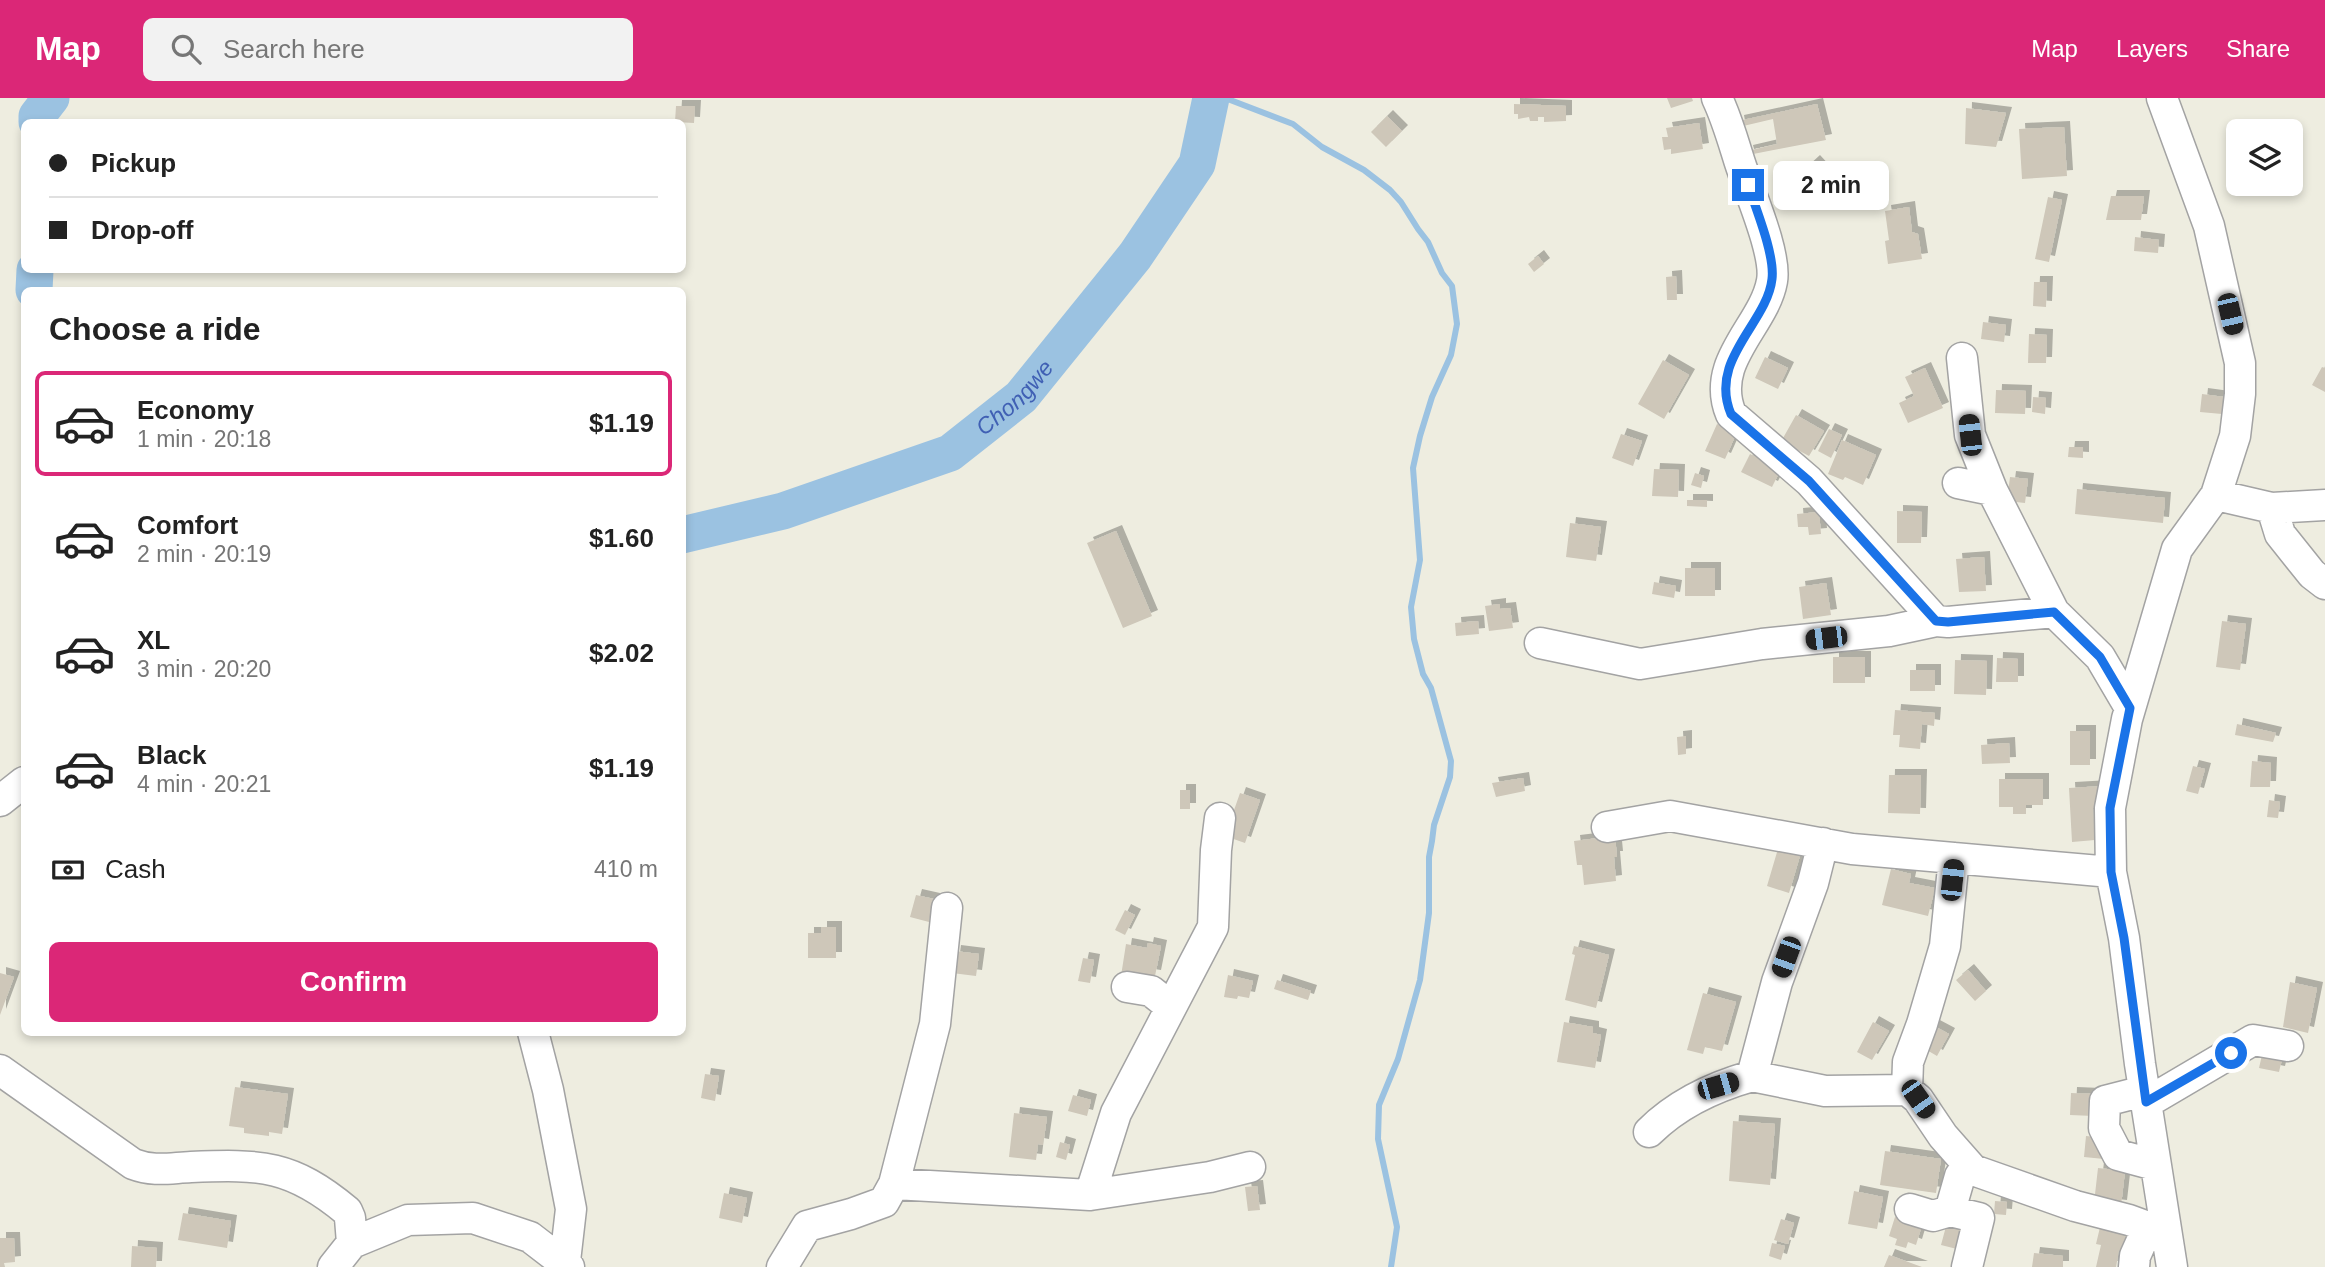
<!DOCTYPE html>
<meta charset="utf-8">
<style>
:root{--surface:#fff;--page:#f2f2f2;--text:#222;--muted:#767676;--line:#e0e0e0;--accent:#db2777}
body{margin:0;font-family:Helvetica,sans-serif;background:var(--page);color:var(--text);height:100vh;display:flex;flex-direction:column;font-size:26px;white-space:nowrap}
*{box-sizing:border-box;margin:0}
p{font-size:23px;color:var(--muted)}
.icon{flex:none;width:38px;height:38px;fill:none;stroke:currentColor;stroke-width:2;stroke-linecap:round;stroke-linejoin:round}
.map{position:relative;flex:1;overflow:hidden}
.drawer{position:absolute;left:21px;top:189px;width:665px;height:749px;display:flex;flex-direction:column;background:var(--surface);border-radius:10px;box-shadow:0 4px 10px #0003}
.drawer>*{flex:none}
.top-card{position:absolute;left:21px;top:21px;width:665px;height:154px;border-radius:10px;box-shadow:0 4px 10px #0003;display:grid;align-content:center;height:154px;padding:0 28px;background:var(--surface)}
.tools{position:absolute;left:2226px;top:21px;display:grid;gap:14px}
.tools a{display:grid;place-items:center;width:77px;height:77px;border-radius:10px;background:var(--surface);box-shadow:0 4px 10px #0003;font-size:35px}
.end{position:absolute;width:32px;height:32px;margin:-16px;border:9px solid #1a73e8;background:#fff;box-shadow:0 0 0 4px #fff}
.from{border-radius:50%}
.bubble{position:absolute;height:49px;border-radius:10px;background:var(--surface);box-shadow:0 4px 10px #0003;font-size:23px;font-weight:700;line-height:49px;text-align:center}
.car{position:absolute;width:21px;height:42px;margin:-21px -10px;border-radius:9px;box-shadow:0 0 5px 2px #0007;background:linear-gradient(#222 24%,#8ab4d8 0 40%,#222 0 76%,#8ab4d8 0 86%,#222 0)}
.top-card b{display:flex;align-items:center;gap:24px;height:66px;font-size:26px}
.top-card b+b{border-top:2px solid var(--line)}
.top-card i{width:18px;height:18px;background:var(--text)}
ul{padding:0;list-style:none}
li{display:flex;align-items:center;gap:21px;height:105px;margin:0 14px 10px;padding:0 14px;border:4px solid transparent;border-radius:10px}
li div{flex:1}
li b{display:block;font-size:26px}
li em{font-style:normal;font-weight:700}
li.current{border-color:var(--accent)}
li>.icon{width:63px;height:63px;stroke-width:1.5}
h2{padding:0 28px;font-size:32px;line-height:84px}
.pay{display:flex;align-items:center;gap:18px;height:77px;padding:0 28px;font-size:26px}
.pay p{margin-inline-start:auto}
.primary-button{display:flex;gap:14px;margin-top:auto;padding:14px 28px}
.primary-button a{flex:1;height:80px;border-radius:10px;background:var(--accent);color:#fff;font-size:28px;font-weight:700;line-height:80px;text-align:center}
header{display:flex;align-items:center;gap:42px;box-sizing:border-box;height:98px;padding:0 35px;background:var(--accent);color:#fff}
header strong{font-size:33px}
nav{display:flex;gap:38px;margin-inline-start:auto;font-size:24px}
.search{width:490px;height:63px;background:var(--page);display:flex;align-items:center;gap:18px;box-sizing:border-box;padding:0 24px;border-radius:10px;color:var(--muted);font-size:26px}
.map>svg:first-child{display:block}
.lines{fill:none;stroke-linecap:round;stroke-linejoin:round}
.stream{stroke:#9bc2e1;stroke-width:6}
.river{stroke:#9bc2e1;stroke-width:37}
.building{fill:#cec7b9;filter:url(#shadow)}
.minor-casing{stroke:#a3a3a3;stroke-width:33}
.minor{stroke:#fff;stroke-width:30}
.route{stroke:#1a73e8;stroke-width:9}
.labels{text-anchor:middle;stroke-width:6;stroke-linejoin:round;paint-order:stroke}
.water-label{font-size:23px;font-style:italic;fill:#4060b4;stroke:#fff}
</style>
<header>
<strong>Map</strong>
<div class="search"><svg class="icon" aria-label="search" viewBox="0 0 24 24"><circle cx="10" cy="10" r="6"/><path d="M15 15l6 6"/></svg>Search here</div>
<nav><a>Map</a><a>Layers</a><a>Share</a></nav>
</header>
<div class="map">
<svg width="2325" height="1169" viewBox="0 0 2325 1169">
<defs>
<filter id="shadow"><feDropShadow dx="6" dy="-6" stdDeviation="0" flood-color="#0004"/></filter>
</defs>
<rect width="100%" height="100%" fill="#eeede0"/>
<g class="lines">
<!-- stream -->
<path class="stream" d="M1225,0L1293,26L1322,49L1364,72L1390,92L1401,104L1418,131L1428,144L1442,175L1452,188L1457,226L1451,257L1432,299L1420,338L1413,370L1420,462L1411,509L1414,541L1423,576L1431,590L1451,663L1450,679L1434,727L1432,743L1429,759V815L1420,882L1398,961L1379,1007L1378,1041L1397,1129L1391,1169"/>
<!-- river -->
<g class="river">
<path d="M37,24V18L51,0"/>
<path d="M34,192L35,172"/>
<path id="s1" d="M682,437L783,413L950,355L1021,299L1135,158L1197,66L1211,0"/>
</g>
</g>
<!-- building -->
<path class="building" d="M1667,0H1692L1693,3L1671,10Z
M1514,6L1566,8V23L1544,24V19H1538V23H1530L1529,19L1518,21V16H1514Z
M1817,6L1826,42L1748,57L1747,53L1777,46L1773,21L1739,29L1738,23Z
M676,8H695L694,25L675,24Z
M1966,10L2006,15L1996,49L1965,46Z
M1387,18L1402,33L1386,49L1371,34Z
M1699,25L1703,51L1671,56V51L1664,52L1662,39H1668L1666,30Z
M2064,29L2067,78L2022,81L2019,31Z
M1814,63L1838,89L1826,99L1802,74Z
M1856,73L1877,75L1876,86L1854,84Z
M2111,98H2144L2141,122H2106Z
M2048,99L2062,102L2049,164L2035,161Z
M1909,109L1912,134L1918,136L1922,161L1888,166L1885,143L1889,142L1885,113Z
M2135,139L2159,142L2158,155L2134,153Z
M1538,158L1544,166L1534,174L1528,166Z
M1676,178L1677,202H1667L1666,179Z
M2034,184H2047L2046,209L2033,208Z
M1983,224L2006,227L2004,244L1981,241Z
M2029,236L2047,237L2046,265H2028Z
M1765,259L1788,270L1778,291L1755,280Z
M1663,262L1689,277L1664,321L1638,306Z
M2322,269L2325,270V294L2312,287Z
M1925,270L1943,310L1908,325L1899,305L1914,298L1905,279Z
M1996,292L2026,293L2025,316L1995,315Z
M2202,296L2224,299L2222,316L2200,314Z
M2033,299L2046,300L2045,316L2032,314Z
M1796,317L1824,333L1809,358L1794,350L1791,356L1778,349Z
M1717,326L1737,334L1725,361L1705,353Z
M1829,331L1842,337L1831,360L1818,353Z
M1621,336L1642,343L1633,368L1612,360Z
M1842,342L1876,357L1863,387L1845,379L1843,382L1828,376Z
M2069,349H2083V360L2068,359Z
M1750,356L1781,371L1772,389L1741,374Z
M1654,371L1679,372L1678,399L1652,398Z
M1695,375L1704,378L1701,390L1691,387Z
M2010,379L2028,381L2025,405L2007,403Z
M2077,391L2165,400L2163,425L2075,416Z
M1687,402H1707V409L1687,408Z
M1897,413L1922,414L1921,445H1897Z
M1819,414L1821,436L1809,437L1808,429H1798L1797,416Z
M1570,425L1601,429L1596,463L1566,459Z
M1116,433L1152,518L1123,530L1087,445Z
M1984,459L1986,493L1959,494L1956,461Z
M1685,470H1715V498H1685Z
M1654,484L1676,488L1674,500L1652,496Z
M1826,485L1831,517L1803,521L1799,489Z
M1500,506V511L1510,510L1513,530L1489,533L1485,508Z
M1478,523L1479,536L1456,538L1455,525Z
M2222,523L2246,526L2240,572L2216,569Z
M1833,559H1865V585H1833Z
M1997,560L2018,561V584H1996Z
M1955,562L1987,563L1986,597L1954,596Z
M1910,572H1935V593H1910Z
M1895,612L1935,615L1934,628L1922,626L1920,651L1899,649L1900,637H1893Z
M2237,626L2276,635L2273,644L2235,637Z
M2070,633H2090V667H2070Z
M1686,638V656L1678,657L1677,639Z
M2009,645L2010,665L1982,666L1981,647Z
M2252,663L2271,665L2270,689H2250Z
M2193,668L2205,671L2198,696L2186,693Z
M1889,677H1921L1920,716L1888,715Z
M1523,680L1525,693L1496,699L1492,685Z
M1999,681H2043V707H2026V716H2013V709H1999Z
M2104,688L2105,709L2093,710L2095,742L2072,744L2069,690Z
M1180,692H1190V711H1180Z
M1240,695L1260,702L1245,745L1225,738Z
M2269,702L2280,704L2278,720L2267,719Z
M1615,738L1617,759H1614L1616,783L1584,787L1582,767H1577L1574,743Z
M1780,744L1802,751L1789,795L1767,788Z
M1891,771L1911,776L1909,785L1935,790L1928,818L1882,807Z
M916,797L934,801L929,824L910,819Z
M1125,812L1135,817L1125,837L1115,832Z
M821,829H836V860H808V835H821Z
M1148,845L1161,848L1155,878L1142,876L1141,881L1121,878L1126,846L1147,850Z
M1574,848L1609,857L1596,910L1565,902L1575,857L1572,856Z
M955,853L979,856L976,878L952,875Z
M1083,860L1094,862L1090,885L1078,883Z
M1968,872L1986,893L1975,903L1956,882Z
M0,875L14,879L0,917Z
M1228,877L1253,883L1249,900L1238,898L1237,901L1224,899Z
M1277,882L1311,893L1308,902L1274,891Z
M2290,884L2317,890L2308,935L2283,929Z
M1703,895L1736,904L1722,953L1705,949L1703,956L1687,952Z
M1564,924L1593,929V935L1601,937L1595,970L1557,964Z
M1873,924L1889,933L1872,962L1857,954Z
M1932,927L1949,936L1937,958L1920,948Z
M2262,957L2282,961L2279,974L2259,970Z
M705,976L719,978L715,1003L701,1000Z
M235,989L288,996L282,1036L269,1034V1038L244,1035V1030L229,1028Z
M2071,995L2095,996L2094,1018L2070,1017Z
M1073,997L1091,1002L1087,1018L1068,1013Z
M1014,1015L1047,1019L1043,1047L1038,1046L1036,1062L1009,1059Z
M1733,1023L1775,1026L1770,1087L1729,1083Z
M2086,1038L2106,1040L2104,1061L2084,1059Z
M1060,1044L1070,1047L1066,1062L1056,1059Z
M1885,1053L1941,1061L1936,1095L1880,1087Z
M2098,1070L2125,1073L2121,1108L2094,1105Z
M1257,1088L1260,1112L1248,1113L1245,1089Z
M1854,1093L1883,1099L1877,1131L1848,1126Z
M724,1095L747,1100L742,1125L719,1120Z
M1995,1103L2007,1104L2006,1117L1994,1116Z
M183,1115L231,1123L227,1150L178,1142Z
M1895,1119L1922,1127L1916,1147L1908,1144L1906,1150L1895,1147L1897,1141L1889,1138Z
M1781,1121L1794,1125L1788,1146L1774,1142Z
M1948,1121L1972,1127L1965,1153L1941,1147Z
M2102,1121L2131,1127L2125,1154L2119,1152L2116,1169H2096L2101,1147L2096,1146Z
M0,1140H14L15,1164L4,1165L5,1169H0Z
M1772,1145L1785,1148L1781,1162L1769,1158Z
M132,1148L157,1150L156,1169H131Z
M2034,1155L2063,1158V1169H2032Z
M1889,1157L1922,1169H1884Z"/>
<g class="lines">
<!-- minor casing -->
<g class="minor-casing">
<path id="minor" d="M1717,0C1727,21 1733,43 1740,65C1749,93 1777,156 1772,183C1764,228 1709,263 1731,316L1809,383L1936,523
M2162,0L2209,128L2240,265V296L2235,338L2216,397L2177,451L2127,621L2110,710L2111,774L2124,840L2140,966L2172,1169
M1962,260L1970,337L1992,392L2054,514L2100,559L2130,610
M1958,385L1992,392
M2216,397L2272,410L2325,407
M2272,410L2280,436L2312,476L2325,486
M1540,545L1640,566L1762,546L1889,533L1936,523L1948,524L2054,514
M0,703L24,684
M1607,729L1670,718L1852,751L2111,774
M1127,889L1151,893L1171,909
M533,934L548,992L571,1111L565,1163
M0,972L133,1066C154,1074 169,1070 191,1069C261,1066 292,1067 347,1113L350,1120L352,1145
M1752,978L1825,993L1907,992L1908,964L1922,926L1945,848L1954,760
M1907,992L1918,1001L1943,1038L1973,1072L2075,1108L2129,1122L2148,1129L2165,1128
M2144,993L2105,1003L2104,1030L2118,1057L2155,1067
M2146,1005L2253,942L2288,948
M1649,1034C1678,1005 1713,989 1752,978L1777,884L1813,785L1823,745
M894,1086L1090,1097L1210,1079L1250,1069
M1090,1097L1116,1015L1213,829L1216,752L1220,720
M1910,1111L1933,1118L1950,1113
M333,1169L352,1145L408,1122L473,1120L530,1139L569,1169
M782,1169L807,1128L851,1116L884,1104L894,1086L935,926L947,810
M1967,1169L1979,1120L1950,1113L1960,1078L1968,1067
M2134,1169L2135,1158L2148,1129"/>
</g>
<!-- minor -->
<use href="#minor" class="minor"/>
</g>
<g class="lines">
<!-- route -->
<path class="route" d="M1748,87C1756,111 1775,157 1772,181C1767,226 1708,261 1731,316L1809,383L1936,523L1948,524L2054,514L2100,559L2130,610L2110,710L2111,774L2124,840L2146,1004L2231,955"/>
</g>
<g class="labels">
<!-- water labels -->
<g class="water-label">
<text dy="8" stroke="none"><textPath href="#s1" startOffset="366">Chongwe</textPath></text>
</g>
</g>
</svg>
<div class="tools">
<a><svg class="icon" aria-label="layers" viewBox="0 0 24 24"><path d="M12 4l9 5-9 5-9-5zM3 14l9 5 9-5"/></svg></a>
</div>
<i class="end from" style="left:2231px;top:955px"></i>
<i class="end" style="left:1748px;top:87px"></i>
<div class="bubble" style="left:1773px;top:63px;width:116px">2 min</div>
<i class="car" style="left:2230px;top:216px;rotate:167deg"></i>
<i class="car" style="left:1970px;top:337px;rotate:354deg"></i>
<i class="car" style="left:1826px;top:540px;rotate:263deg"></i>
<i class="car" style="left:1952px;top:782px;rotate:6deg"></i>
<i class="car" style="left:1786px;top:859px;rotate:200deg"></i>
<i class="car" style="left:1718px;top:988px;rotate:74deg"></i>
<i class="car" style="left:1918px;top:1001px;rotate:145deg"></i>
<div class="top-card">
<b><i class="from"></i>Pickup</b>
<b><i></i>Drop-off</b>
</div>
<section class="drawer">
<h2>Choose a ride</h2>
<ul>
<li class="current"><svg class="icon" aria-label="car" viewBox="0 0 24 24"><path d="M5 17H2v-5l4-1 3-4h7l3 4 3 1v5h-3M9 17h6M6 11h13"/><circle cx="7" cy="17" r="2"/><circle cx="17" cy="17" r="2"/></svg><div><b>Economy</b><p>1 min · 20:18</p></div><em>$1.19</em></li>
<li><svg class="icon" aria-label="car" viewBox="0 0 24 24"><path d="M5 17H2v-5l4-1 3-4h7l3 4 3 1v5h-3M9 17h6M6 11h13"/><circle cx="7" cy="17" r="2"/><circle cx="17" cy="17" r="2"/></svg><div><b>Comfort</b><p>2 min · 20:19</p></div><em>$1.60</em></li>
<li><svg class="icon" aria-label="car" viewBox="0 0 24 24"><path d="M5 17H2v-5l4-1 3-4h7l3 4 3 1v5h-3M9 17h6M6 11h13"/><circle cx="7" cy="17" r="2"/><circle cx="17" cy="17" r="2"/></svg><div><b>XL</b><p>3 min · 20:20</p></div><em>$2.02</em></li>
<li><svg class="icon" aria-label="car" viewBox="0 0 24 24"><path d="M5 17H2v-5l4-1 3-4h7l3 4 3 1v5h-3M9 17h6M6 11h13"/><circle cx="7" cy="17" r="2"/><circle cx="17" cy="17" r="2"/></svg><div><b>Black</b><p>4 min · 20:21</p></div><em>$1.19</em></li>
</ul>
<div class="pay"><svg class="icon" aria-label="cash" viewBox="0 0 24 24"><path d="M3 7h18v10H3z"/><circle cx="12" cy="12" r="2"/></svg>Cash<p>410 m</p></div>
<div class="primary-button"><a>Confirm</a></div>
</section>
</div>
